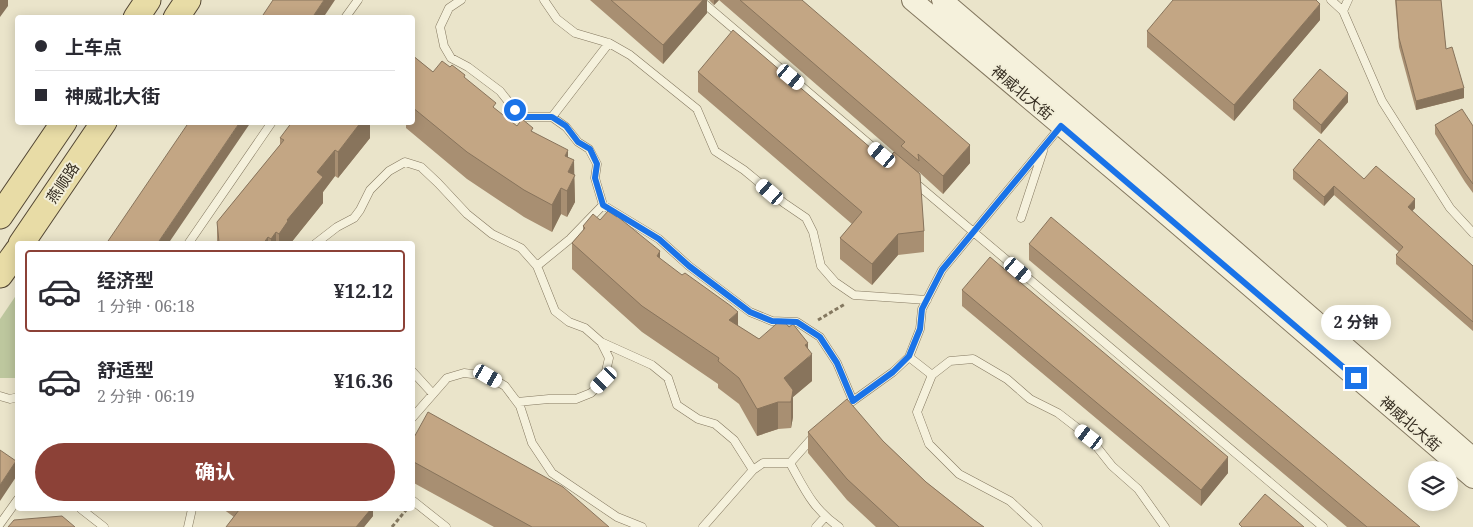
<!DOCTYPE html>
<html lang="zh">
<meta charset="utf-8">
<style>
:root{--surface:#fff;--page:#f2f2f3;--text:#2b2b33;--muted:#7c7c81;--line:#e1e1e2;--accent:#8c4137}
body{margin:0;font-family:"Noto Serif","Noto Sans SC",serif;background:var(--page);color:var(--text);height:100vh;display:flex;flex-direction:column;font-size:19px;white-space:nowrap}
*{box-sizing:border-box;margin:0}
p{font-size:16px;color:var(--muted)}
.icon{flex:none;width:28px;height:28px;fill:none;stroke:currentColor;stroke-width:2;stroke-linecap:round;stroke-linejoin:round}
.map{position:relative;flex:1;overflow:hidden}
.panel{position:absolute;left:15px;top:241px;width:400px;height:270px;display:flex;flex-direction:column;background:var(--surface);border-radius:5px;box-shadow:0 2px 12px #0003}
.panel>*{flex:none}
.hud{position:absolute;left:15px;top:15px;width:400px;height:110px;border-radius:5px;box-shadow:0 2px 12px #0003;display:grid;align-content:center;height:110px;padding:0 20px;background:var(--surface)}
.fabs{position:absolute;left:1408px;top:461px;display:grid;gap:10px}
.fabs a{display:grid;place-items:center;width:50px;height:50px;border-radius:50%;background:var(--surface);box-shadow:0 2px 12px #0003;font-size:25px}
.end{position:absolute;width:22px;height:22px;margin:-11px;border:6px solid #1a73e8;background:#fff;box-shadow:0 0 0 2px #fff}
.from{border-radius:50%}
.bubble{position:absolute;height:35px;border-radius:18px;background:var(--surface);box-shadow:0 2px 12px #0003;font-size:16px;font-weight:700;line-height:35px;text-align:center}
.car{position:absolute;width:15px;height:30px;margin:-15px -8px;border-radius:6px;box-shadow:0 0 4px 1px #0007;background:linear-gradient(#fff 24%,#345 0 40%,#fff 0 76%,#345 0 86%,#fff 0)}
.hud b{display:flex;align-items:center;gap:18px;height:48px;font-size:19px}
.hud b+b{border-top:1px solid var(--line)}
.hud i{width:12px;height:12px;background:var(--text)}
ul{padding:9px 0 0;list-style:none}
li{display:flex;align-items:center;gap:15px;height:82px;margin:0 10px 8px;padding:0 10px;border:2px solid transparent;border-radius:5px}
li div{flex:1}
li b{display:block;font-size:19px}
li em{font-style:normal;font-weight:700}
li.selected{border-color:var(--accent)}
li>.icon{width:45px;height:45px;stroke-width:1.5}
.action{display:flex;gap:10px;margin-top:auto;padding:10px 20px}
.action a{flex:1;height:58px;border-radius:30px;background:var(--accent);color:#fff;font-size:20px;font-weight:700;line-height:58px;text-align:center}
.map>svg:first-child{display:block}
.green{fill:#bdc79e}
.lines{fill:none;stroke-linecap:round;stroke-linejoin:round}
.service-casing{stroke:#847860;stroke-width:9}
.tertiary-casing{stroke:#847860;stroke-width:22}
.primary-casing{stroke:#534633;stroke-width:27}
.path{stroke:#847860;stroke-width:3;stroke-dasharray:4 2.5;stroke-linecap:butt}
.service{stroke:#f5f1dc;stroke-width:8}
.tertiary{stroke:#f5f1dc;stroke-width:20}
.primary{stroke:#e8dca6;stroke-width:25}
.wall{fill:#a88f72}
.shaded-wall{fill:#88745c}
.building{fill:#c3a684;stroke:#88745c}
.route{stroke:#1a73e8;stroke-width:6}
.labels{text-anchor:middle;stroke-width:4;stroke-linejoin:round;paint-order:stroke}
.street-label{font-size:15px;fill:#362e22;stroke:#f2eed8}
</style>
<div class="map">
<svg width="1473" height="527" viewBox="0 0 1473 527">
<rect width="100%" height="100%" fill="#eae4ca"/>
<!-- green -->
<path class="green" d="M17,294V378H0V319Z"/>
<g class="lines">
<!-- service casing -->
<g class="service-casing">
<path id="service" d="M461,0L449,8L440,27L444,46L451,58L468,67L500,91L515,110L525,117H552L566,127L578,142L589,149L597,164L595,178L603,205L659,239L689,266L750,312L772,321L797,322L820,337L837,363L853,401
M544,0L557,19L575,33L609,43L630,55L697,109L715,151L744,170L784,203L806,218L813,232L821,266L835,282L854,295L927,300
M700,0L895,166
M1331,0L1343,11
M1348,0L1343,11L1382,101L1450,208L1473,233
M345,18L358,0
M552,117L609,43
M913,181L1323,527
M1021,218L1043,151
M188,244L272,122
M315,244L337,227L354,218L360,210L370,190L389,171L405,162L421,167L438,183L467,214L492,234L521,248L537,266L555,311L569,322L585,328L601,342L609,358L604,380L591,393L576,399H549L517,402
M537,266L570,239L603,205
M601,342L652,365L668,378L677,405L698,419L715,424L734,440L753,470
M909,357L932,375
M412,371L433,394
M0,396L10,399L18,397
M850,403L893,372L909,357L920,329L922,309L942,270L1061,126
M412,418L447,378L464,373L488,376L505,386L520,406L532,443L552,473L617,517L642,527
M790,463C805,490 813,509 839,527
M412,500L446,527
M81,509L104,527
M0,524L18,499
M188,527L192,509
M703,527L753,470L763,463H790L814,436
M816,527L825,517
M1038,527L1010,501L959,474L929,444L917,412L932,375L950,361L973,359L1007,379L1030,399L1058,413L1089,437L1112,466L1138,489L1165,527"/>
</g>
<!-- tertiary casing -->
<g class="tertiary-casing">
<path id="tertiary" d="M912,0L1153,203L1473,478
M942,0L1159,185L1473,458"/>
</g>
<!-- primary casing -->
<g class="primary-casing">
<path id="primary" d="M136,18L148,0
M176,18L188,0
M0,216L64,122
M21,244L104,122
M0,275L18,250"/>
</g>
<!-- path -->
<path class="path" d="M818,320L845,304
M392,527L406,510"/>
<!-- service -->
<use href="#service" class="service"/>
<!-- tertiary -->
<use href="#tertiary" class="tertiary"/>
<!-- primary -->
<use href="#primary" class="primary"/>
</g>
<!-- wall -->
<path class="wall" d="M590,0H707V13L663,64Z
M709,0H719L714,5Z
M719,0H802L970,163L943,194L919,172L924,231V252L898,255L872,285L840,259V238L852,224L698,92V72L886,161L901,158Z
M1395,0H1441L1446,49L1464,98L1416,110L1399,47Z
M1320,20L1234,121L1147,47V31Z
M412,55L433,72L465,78L496,110L517,126L533,132L568,157L574,175L575,202L567,217L561,214L552,232L524,217L467,179L406,128V125L403,122H412Z
M1293,100L1348,102L1321,134L1293,109Z
M370,122V138L338,178L335,176L323,192V203L290,244H200L217,242V222L280,145V138Z
M1435,125L1473,126V193L1465,182L1435,134Z
M1293,170L1364,179L1415,208L1412,211L1473,266V331L1396,264V255L1399,252L1334,195L1324,206L1293,179Z
M600,220L660,259L738,326L759,339L808,350L812,381L793,397V417L791,428L778,429L757,436L739,404L718,388V384L642,332L572,269V243L583,231V226Z
M1029,244L1420,527H1347L1029,260Z
M962,290L1228,473L1201,506L962,306Z
M808,432L883,441L926,482L974,520L984,527H876L847,500L808,453Z
M412,441L609,527H494L412,482Z
M223,509H373V516L364,527H226L234,517Z"/>
<!-- shaded-wall -->
<path class="shaded-wall" d="M0,0H8V6L0,17Z
M324,0H335L323,18H312Z
M703,0H707V13L663,64V45Z
M714,0H719L714,5Z
M1320,4V20L1234,121V105Z
M1464,88V98L1416,110V101Z
M1348,93V102L1321,134V125Z
M240,122H251L168,244H157Z
M361,122H370V138L338,178V152Z
M970,145V163L943,194V176Z
M335,150V176L323,192V203L290,244H279V234L317,172Z
M568,150V172L574,160L575,202L567,217V191L565,156Z
M1334,186V195L1324,206V197Z
M561,188V214L552,232V205Z
M1415,199V208L1408,216V207Z
M276,232V244H271V239Z
M898,234V255L872,285V264Z
M268,237V244H263Z
M660,251V278L657,256Z
M738,312V339L729,320Z
M808,343V358L812,354V381L793,397V417L791,428V402L784,378L805,345Z
M778,402V429L757,436V409Z
M1228,457V473L1201,506V490Z
M16,461V477L0,501V485Z
M371,509H373V516L364,527H356Z"/>
<!-- building -->
<path class="building" d="M273,0H324L312,18H261Z
M611,0H703L663,45Z
M740,0H802L970,145L943,176L918,154L919,161L901,146L905,142Z
M1173,0H1316L1320,4L1234,105L1147,31Z
M1396,0H1441L1446,49L1452,47L1464,88L1416,101L1399,38Z
M733,30L886,161L894,152L920,174L924,231L898,234L872,264L840,238L862,212L698,72Z
M412,55L433,72L442,61L450,67L452,65L465,75L464,77L496,103L493,107L517,126L522,119L533,128L531,131L568,150L565,156L574,160L568,172L575,175L567,191L561,188L552,205L524,190L467,152L412,107Z
M1320,69L1348,93L1321,125L1293,100Z
M1462,109L1473,126V184L1465,173L1435,125Z
M189,122H240L157,244H106Z
M292,122H361L338,152L335,150L317,172L323,177L287,220L288,221L279,234L276,232L271,239L268,237L263,244H200V243L219,242L217,222L284,140L280,138Z
M1319,139L1364,179L1376,166L1415,199L1408,207L1473,266V322L1396,255L1403,247L1334,186L1324,197L1293,170Z
M608,211L617,217V216L660,251L657,256L682,275L685,273L731,306L738,312L729,320L759,339L782,319L789,327L793,324L808,343L805,345L812,354L784,378L793,390L791,402H778L757,409L739,378L718,361L719,358L642,306L572,243L585,228L583,226L593,214L600,220Z
M1051,217L1420,527H1367L1029,244Z
M990,257L1228,457L1201,490L962,290Z
M847,399L883,441L926,482L974,520L984,527H899L847,479L808,432Z
M428,412L563,487L609,527H532L412,461V441Z
M0,450L16,461L0,485Z
M1265,494L1304,527H1242L1239,524Z
M237,509H371L356,527H226L239,510Z
M62,516L75,527H8L14,520Z"/>
<g class="lines">
<!-- route -->
<path class="route" d="M515,110L525,117H552L566,126L578,142L590,149L597,164L595,178L603,205L659,239L689,266L750,312L772,321L797,322L820,337L837,363L853,401L893,372L909,356L920,329L922,309L942,270L1061,126L1356,378"/>
</g>
<g class="labels">
<!-- street labels -->
<g class="street-label">
<text transform="translate(1022 93) rotate(40)" y="5">神威北大街</text>
<text transform="translate(63 183) rotate(-56)" y="5">燕顺路</text>
<text transform="translate(1410 424) rotate(41)" y="5">神威北大街</text>
</g>
</g>
</svg>
<div class="fabs">
<a><svg class="icon" aria-label="layers" viewBox="0 0 24 24"><path d="M12 4l9 5-9 5-9-5zM3 14l9 5 9-5"/></svg></a>
</div>
<i class="end from" style="left:515px;top:110px"></i>
<i class="end" style="left:1356px;top:378px"></i>
<div class="bubble" style="left:1321px;top:305px;width:70px">2 分钟</div>
<i class="car" style="left:791px;top:77px;rotate:130deg"></i>
<i class="car" style="left:882px;top:155px;rotate:310deg"></i>
<i class="car" style="left:770px;top:192px;rotate:311deg"></i>
<i class="car" style="left:1018px;top:270px;rotate:130deg"></i>
<i class="car" style="left:488px;top:376px;rotate:120deg"></i>
<i class="car" style="left:604px;top:380px;rotate:224deg"></i>
<i class="car" style="left:1089px;top:437px;rotate:307deg"></i>
<div class="hud">
<b><i class="from"></i>上车点</b>
<b><i></i>神威北大街</b>
</div>
<section class="panel">
<ul>
<li class="selected"><svg class="icon" aria-label="car" viewBox="0 0 24 24"><path d="M5 17H2v-5l4-1 3-4h7l3 4 3 1v5h-3M9 17h6M6 11h13"/><circle cx="7" cy="17" r="2"/><circle cx="17" cy="17" r="2"/></svg><div><b>经济型</b><p>1 分钟 · 06:18</p></div><em>¥12.12</em></li>
<li><svg class="icon" aria-label="car" viewBox="0 0 24 24"><path d="M5 17H2v-5l4-1 3-4h7l3 4 3 1v5h-3M9 17h6M6 11h13"/><circle cx="7" cy="17" r="2"/><circle cx="17" cy="17" r="2"/></svg><div><b>舒适型</b><p>2 分钟 · 06:19</p></div><em>¥16.36</em></li>
</ul>
<div class="action"><a>确认</a></div>
</section>
</div>
